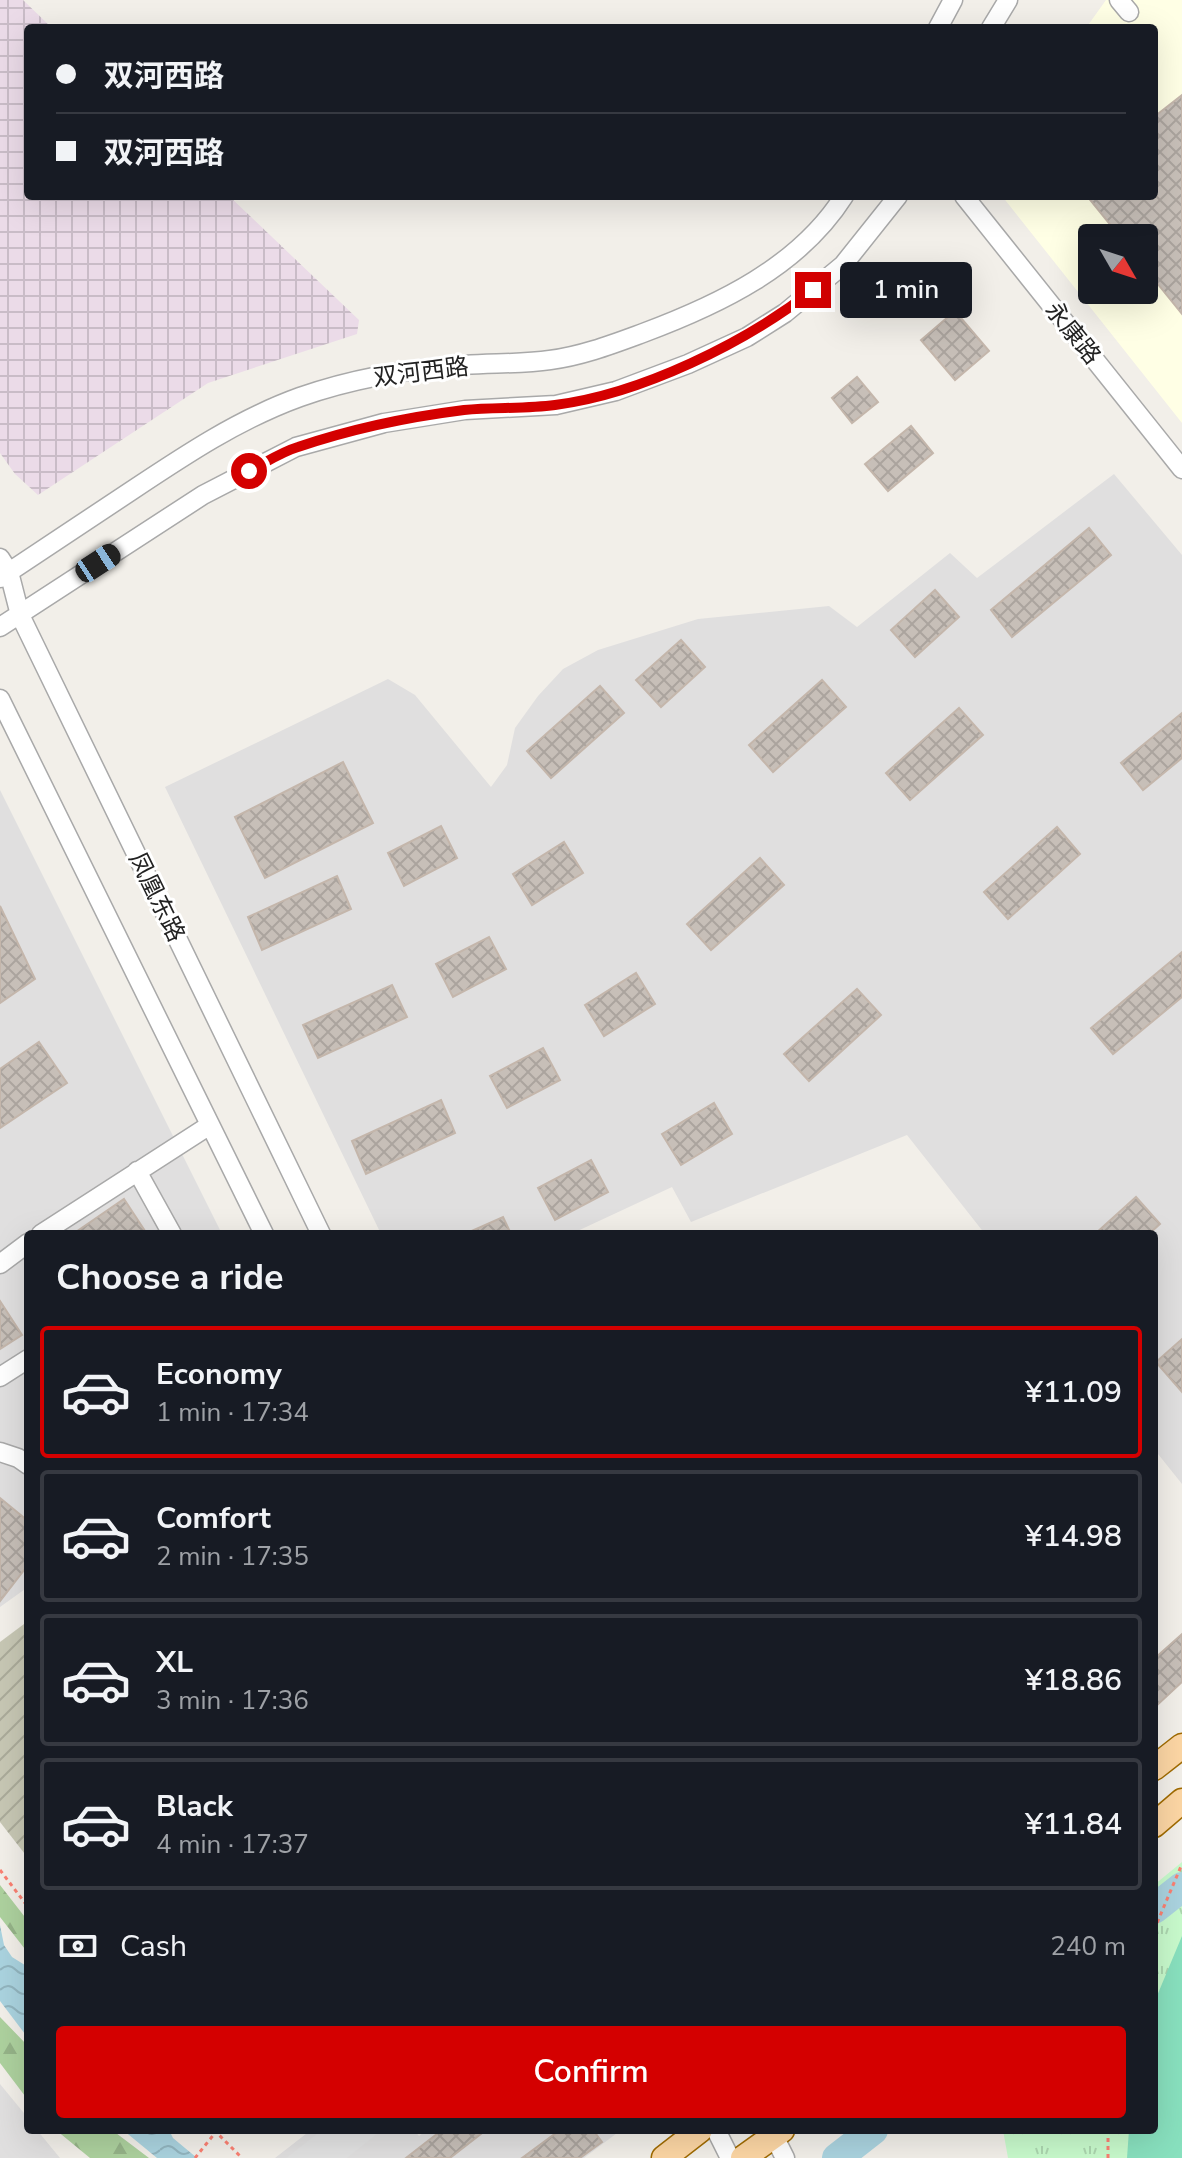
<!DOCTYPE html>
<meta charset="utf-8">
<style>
:root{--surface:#171b24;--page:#20242c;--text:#f1f3f6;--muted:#9ea1a6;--line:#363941;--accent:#d40000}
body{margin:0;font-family:"Nunito Sans","Noto Sans SC",sans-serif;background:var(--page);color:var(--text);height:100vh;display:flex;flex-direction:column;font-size:30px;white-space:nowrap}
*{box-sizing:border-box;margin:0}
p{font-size:26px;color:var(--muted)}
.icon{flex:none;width:44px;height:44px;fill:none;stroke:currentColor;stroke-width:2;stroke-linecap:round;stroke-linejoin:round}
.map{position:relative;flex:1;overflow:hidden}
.side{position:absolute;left:24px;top:1230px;width:1134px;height:904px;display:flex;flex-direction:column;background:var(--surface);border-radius:8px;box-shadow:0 8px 32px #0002}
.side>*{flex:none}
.banner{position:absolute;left:24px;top:24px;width:1134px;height:176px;border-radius:8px;box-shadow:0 8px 32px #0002;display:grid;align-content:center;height:176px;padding:0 32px;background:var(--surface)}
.needle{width:52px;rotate:129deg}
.tools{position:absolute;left:1078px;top:224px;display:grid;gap:16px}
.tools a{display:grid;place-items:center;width:80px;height:80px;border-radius:8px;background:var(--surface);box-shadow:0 8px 32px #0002;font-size:40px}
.end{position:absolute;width:36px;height:36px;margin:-18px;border:10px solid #d40000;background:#fff;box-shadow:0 0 0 4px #fff}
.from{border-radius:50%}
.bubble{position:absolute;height:56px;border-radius:8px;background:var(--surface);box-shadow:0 8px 32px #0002;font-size:26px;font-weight:600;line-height:56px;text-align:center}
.car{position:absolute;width:24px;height:48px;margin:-24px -12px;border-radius:10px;box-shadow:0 0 6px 2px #0007;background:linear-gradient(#222 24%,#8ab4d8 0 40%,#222 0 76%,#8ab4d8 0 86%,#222 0)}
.banner b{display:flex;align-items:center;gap:28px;height:76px;font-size:30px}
.banner b+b{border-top:2px solid var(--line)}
.banner i{width:20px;height:20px;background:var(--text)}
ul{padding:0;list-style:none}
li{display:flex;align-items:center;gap:24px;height:132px;margin:0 16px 12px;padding:0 16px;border:4px solid var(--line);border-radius:8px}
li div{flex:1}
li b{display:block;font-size:30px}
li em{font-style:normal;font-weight:600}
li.current{border-color:var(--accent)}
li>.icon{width:72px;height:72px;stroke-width:1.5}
h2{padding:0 32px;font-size:36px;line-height:96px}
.pay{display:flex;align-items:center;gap:20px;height:88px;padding:0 32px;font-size:30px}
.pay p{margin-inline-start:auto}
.cta{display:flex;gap:16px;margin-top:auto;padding:16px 32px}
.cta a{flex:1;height:92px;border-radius:8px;background:var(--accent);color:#fff;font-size:32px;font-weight:600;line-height:92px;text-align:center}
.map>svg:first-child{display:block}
.residential{fill:#e0dfdf}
.industrial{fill:url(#industrial-grid)}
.education{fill:#ffffe5;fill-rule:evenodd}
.construction{fill:url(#construction-furrows)}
.forest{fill:url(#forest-firs)}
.park{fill:url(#park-tufts)}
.pitch{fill:#88e0be}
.parking{fill:#e2e2e2}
.water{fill:url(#water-waves)}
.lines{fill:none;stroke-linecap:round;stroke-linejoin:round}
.river{stroke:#aad3df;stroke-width:30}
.building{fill:url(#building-cross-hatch);stroke:#c4b6ab;stroke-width:2}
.minor-casing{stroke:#a9a9a9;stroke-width:21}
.major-casing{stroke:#a06b00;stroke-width:27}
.path{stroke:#fa8072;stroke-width:3;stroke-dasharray:4 4;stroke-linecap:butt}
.minor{stroke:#fff;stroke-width:18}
.major{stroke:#fcd6a4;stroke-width:24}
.route{stroke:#d40000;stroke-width:10}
.labels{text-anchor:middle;stroke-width:6;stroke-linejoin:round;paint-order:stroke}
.street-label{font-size:24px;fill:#222;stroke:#fff}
</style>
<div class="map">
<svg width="1182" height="2158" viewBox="0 0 1182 2158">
<defs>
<pattern id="industrial-grid" width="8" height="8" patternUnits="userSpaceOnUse" patternTransform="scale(2)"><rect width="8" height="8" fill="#ebdbe8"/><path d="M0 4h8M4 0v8" fill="none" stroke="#c9bcc7"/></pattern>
<pattern id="construction-furrows" width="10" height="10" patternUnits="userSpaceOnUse" patternTransform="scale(2)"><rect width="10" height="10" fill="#c7c7b4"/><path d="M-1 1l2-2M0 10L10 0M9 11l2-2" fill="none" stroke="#abab9a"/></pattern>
<pattern id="forest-firs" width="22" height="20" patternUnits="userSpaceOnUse" patternTransform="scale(2)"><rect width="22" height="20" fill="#add19e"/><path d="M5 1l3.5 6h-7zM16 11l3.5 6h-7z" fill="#95b388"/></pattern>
<pattern id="park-tufts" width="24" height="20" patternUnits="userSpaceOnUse" patternTransform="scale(2)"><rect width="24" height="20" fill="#c8facc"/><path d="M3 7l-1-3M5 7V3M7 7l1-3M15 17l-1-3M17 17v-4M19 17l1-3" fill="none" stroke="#acd6af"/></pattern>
<pattern id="water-waves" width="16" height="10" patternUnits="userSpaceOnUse" patternTransform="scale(2)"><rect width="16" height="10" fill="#aad3df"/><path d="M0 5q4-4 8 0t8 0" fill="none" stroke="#92b5bf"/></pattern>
<pattern id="building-cross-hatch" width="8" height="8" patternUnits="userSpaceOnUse" patternTransform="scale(2)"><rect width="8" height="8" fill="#c7bfb8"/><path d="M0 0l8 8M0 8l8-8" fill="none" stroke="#aba49e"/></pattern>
</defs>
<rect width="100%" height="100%" fill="#f2efe9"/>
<!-- residential -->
<path class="residential" d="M1114,474L1182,555V1484L1154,1449V1234H985L907,1135L691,1222L672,1187L571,1234H381L165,787L388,679L415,695L491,787L507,765L515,728L538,696L563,669L598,650L698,619L829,606L857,627L950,553L977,578Z
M0,790L222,1234H28V1587L0,1607Z
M0,2084L28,2118V2130H37L60,2158H0Z
M311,2130H414L419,2136L427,2130H621L584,2158H275Z"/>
<!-- industrial -->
<path class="industrial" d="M0,0H23L52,28H28V196H229L359,320L357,334L208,383L38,495L15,474L0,453Z"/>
<!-- education -->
<path class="education" d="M1106,0H1182V423L1002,196H1154V28H1086ZM1092,238H1144V290H1092Z"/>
<!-- construction -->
<path class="construction" d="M28,1621V1858L0,1822V1642Z"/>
<!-- forest -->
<path class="forest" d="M0,1885L28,1921V1953L0,1917Z
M0,2017L28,2046V2100L0,2063Z
M56,2130H112L149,2158H90Z"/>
<!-- park -->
<path class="park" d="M1182,1862V2158H1008L1003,2130H1154V1885Z"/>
<!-- pitch -->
<path class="pitch" d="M1182,1936V2158H1127L1129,2130H1154V2003Z"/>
<!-- parking -->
<path class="parking" d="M322,2130H382L347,2158H286Z"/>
<!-- water -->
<path class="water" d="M0,1925L4,1945L12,1957L28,1967V2038L0,2001Z
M123,2130H169L173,2138L197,2158H157Z"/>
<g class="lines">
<!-- river -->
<path class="river" d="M1154,1909L1182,1887
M837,2158L873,2130"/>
</g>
<!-- building -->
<path class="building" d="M1182,95V314L1144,267V238H1121L1087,196H1154V117Z
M955,311L989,351L955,380L921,340Z
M857,377L878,402L852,423L832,398Z
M911,426L933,453L888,491L865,464Z
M1089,528L1111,555L1012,637L991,610Z
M935,590L959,617L915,657L891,630Z
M681,640L705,667L661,707L636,680Z
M822,680L846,707L773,772L749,745Z
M600,686L624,713L551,778L527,751Z
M959,708L983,735L910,800L886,773Z
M1182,713V758L1143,790L1121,763Z
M343,762L373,823L265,878L235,817Z
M441,826L457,858L404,886L388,853Z
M1057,827L1080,854L1008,919L984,892Z
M564,842L583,873L532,905L513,874Z
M760,858L784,885L711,950L687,924Z
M337,876L351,909L262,950L248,917Z
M0,906L35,979L0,1003Z
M489,937L506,969L453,997L436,964Z
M1182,952V997L1113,1054L1091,1028Z
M636,973L655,1004L604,1036L585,1005Z
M392,985L407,1017L318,1058L303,1025Z
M857,989L881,1015L809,1081L784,1054Z
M39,1042L67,1083L0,1128V1069Z
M543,1048L560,1080L507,1108L490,1076Z
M441,1100L455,1133L366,1174L352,1141Z
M714,1103L732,1134L681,1165L662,1134Z
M591,1160L608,1192L555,1220L538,1188Z
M1136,1197L1160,1224L1149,1234H1095Z
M124,1199L147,1234H73Z
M503,1217L511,1234H465Z
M0,1301L22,1335L0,1349Z
M1182,1339V1392L1156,1362Z
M0,1498L28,1521V1565L0,1601Z
M1182,1634V1682L1154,1708V1659Z
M442,2130H486L450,2158H406Z
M560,2130H593L602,2142L580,2158H522Z"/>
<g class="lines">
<!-- minor casing -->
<g class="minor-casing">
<path id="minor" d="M1119,0L1129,12
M938,28L953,0
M991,28L1008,0
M964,196L1182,469
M0,558L9,572L20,615L321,1234
M0,578C44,549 87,520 131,491C185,455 239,419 300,397C354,378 408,369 465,365C493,363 522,364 550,360C582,356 613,344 643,333C718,305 799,267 844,196
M0,627L203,495L296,447L384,423L465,410L556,405L616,391L688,364L747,337L785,313L843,265L898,196
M0,699L264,1234
M137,1171L172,1234
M41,1234L210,1125
M0,1264L28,1243
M0,1377L28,1359
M0,1452L18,1458L28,1465
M716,2130L730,2158
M771,2130L785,2158"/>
</g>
<!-- major casing -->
<g class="major-casing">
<path id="major" d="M1154,1768L1182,1746
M1154,1825L1182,1801
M664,2158L700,2130
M743,2158L782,2130"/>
</g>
<!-- path -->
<path class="path" d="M0,1870L28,1907
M1154,1930L1182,1864
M214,2130L242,2158
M195,2158L215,2133
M1108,2158V2130"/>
<!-- minor -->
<use href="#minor" class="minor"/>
<!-- major -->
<use href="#major" class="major"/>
</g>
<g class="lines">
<!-- route -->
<path class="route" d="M249,471C265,463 281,452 298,447C351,429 408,417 464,410C494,407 525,409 555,405C641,394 745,343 813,290"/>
</g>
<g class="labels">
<!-- street labels -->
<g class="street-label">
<text transform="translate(1073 333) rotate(51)" y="8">永康路</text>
<text transform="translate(421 372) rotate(-7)" y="8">双河西路</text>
<text transform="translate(157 897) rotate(64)" y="8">凤凰东路</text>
</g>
</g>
</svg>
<div class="tools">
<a><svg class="needle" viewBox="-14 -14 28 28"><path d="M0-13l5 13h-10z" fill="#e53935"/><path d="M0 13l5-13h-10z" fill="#9ea1a6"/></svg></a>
</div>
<i class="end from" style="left:249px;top:471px"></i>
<i class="end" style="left:813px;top:290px"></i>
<div class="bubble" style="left:840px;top:262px;width:132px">1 min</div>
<i class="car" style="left:98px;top:563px;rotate:57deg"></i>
<div class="banner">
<b><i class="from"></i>双河西路</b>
<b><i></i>双河西路</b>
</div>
<section class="side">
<h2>Choose a ride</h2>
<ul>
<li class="current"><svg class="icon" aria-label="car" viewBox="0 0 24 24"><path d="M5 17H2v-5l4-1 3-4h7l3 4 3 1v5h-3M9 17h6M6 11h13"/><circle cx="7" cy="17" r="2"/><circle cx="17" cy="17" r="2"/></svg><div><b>Economy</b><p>1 min · 17:34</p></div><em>¥11.09</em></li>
<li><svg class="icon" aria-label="car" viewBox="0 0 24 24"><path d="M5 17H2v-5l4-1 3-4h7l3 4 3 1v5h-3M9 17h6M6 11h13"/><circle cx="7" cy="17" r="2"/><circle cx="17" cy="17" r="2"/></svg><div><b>Comfort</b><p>2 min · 17:35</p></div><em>¥14.98</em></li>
<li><svg class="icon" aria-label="car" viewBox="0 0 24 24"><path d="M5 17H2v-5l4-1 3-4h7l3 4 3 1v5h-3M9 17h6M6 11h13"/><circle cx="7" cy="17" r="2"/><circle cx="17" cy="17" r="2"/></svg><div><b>XL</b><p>3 min · 17:36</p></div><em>¥18.86</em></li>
<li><svg class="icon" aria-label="car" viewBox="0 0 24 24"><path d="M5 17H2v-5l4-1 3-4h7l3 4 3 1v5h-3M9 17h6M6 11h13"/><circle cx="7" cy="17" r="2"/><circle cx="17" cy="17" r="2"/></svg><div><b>Black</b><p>4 min · 17:37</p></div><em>¥11.84</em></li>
</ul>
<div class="pay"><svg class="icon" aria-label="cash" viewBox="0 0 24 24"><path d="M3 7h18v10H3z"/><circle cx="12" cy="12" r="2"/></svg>Cash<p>240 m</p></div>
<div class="cta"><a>Confirm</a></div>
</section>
</div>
